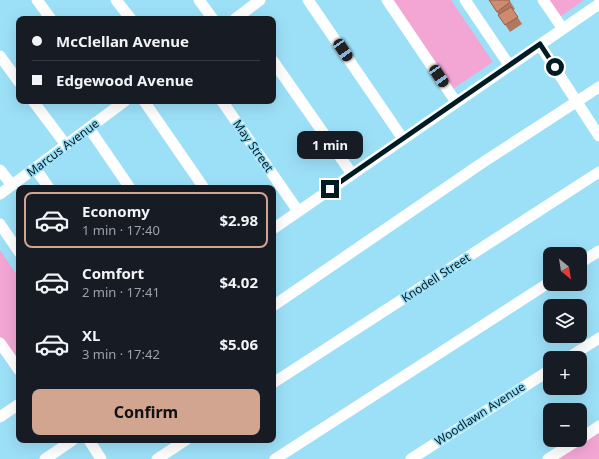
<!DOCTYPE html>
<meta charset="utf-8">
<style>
:root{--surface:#171b24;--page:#242831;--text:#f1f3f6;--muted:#9ea1a6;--line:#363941;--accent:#d1a590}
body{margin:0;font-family:"Noto Sans",sans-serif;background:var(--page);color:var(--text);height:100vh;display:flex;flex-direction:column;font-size:15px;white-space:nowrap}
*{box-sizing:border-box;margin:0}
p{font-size:13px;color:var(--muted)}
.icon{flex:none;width:22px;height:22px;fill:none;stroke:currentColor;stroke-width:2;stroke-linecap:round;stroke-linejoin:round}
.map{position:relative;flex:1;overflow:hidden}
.details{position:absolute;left:16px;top:185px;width:260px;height:258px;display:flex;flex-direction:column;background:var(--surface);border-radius:8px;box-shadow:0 4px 16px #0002}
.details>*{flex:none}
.top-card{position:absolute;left:16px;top:16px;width:260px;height:88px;border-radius:8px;box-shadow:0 4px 16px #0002;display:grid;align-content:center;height:88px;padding:0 16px;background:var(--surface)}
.needle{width:26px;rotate:150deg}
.fabs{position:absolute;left:543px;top:247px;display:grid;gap:8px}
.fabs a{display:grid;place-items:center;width:44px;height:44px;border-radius:8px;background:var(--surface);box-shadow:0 4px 16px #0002;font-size:20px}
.end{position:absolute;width:18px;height:18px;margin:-9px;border:5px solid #001b24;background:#fff;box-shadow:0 0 0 2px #fff}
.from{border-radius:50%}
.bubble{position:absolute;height:28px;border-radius:8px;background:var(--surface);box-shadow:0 4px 16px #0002;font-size:13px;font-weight:700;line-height:28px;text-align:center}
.car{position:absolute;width:12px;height:24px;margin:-12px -6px;border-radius:5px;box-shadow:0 0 3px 1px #0007;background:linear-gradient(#222 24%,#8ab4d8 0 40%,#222 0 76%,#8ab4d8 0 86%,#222 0)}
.top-card b{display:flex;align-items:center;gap:14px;height:38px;font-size:15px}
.top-card b+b{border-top:1px solid var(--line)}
.top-card i{width:10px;height:10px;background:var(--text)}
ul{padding:7px 0 0;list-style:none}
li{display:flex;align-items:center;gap:12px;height:56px;margin:0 8px 6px;padding:0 8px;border:2px solid transparent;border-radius:8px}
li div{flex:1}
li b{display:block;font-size:15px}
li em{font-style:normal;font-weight:700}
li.active{border-color:var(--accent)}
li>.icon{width:36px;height:36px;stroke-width:1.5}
.button{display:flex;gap:8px;margin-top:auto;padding:8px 16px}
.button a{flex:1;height:46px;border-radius:8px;background:var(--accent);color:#111;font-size:16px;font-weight:700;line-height:46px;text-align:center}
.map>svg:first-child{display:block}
.green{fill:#f3a6d4}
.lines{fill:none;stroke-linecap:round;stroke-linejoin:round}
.minor{stroke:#fff;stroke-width:11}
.wall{fill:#b3775f}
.building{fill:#d08a6e;stroke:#92614d}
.route{stroke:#001b24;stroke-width:5}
.labels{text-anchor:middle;stroke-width:3.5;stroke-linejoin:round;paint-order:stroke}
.street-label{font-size:12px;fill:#001b24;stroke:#9ce0f8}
</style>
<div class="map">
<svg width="599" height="459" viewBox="0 0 599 459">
<rect width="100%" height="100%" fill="#9ce0f8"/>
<!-- green -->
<path class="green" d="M392,0H451L493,62L453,89Z
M547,0H584L560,17Z
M0,250L19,278V365L0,337Z
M599,431V459H555Z"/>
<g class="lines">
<!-- minor -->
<path class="minor" d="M37,0L51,19
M116,0L131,19
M199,0L213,19
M308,0L403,139
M387,0L456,102
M465,0L509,65
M543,0L563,29
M235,19L260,0
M540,45L599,136
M0,56L19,82
M273,61L352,174
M33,101L66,145
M144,101L204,188
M222,101L298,211
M89,128L130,188
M35,168L49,188
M0,170L12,185
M0,194L125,101
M0,224L19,252
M273,229L599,4
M580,263L599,251
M273,306L482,163L599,87
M0,343L19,370
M568,358L599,338
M273,383L599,172
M0,417L19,404
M580,439L599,426
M89,440L101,459
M45,459L73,440
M157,459L186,440
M275,459L550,282
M411,459L550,370
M548,459L578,440"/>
</g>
<!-- wall -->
<path class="wall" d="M489,0H509L515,9L513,10L522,24L510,32Z"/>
<!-- building -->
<path class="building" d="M489,0H509L510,2L497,12Z
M511,7L518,17L505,25L498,15Z"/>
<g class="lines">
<!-- route -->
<path class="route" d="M330,189L540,44L555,67"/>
</g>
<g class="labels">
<!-- street labels -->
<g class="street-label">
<text transform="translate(253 146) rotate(55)" y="4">May Street</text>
<text transform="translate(63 148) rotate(-37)" y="4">Marcus Avenue</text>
<text transform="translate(436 278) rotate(-33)" y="4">Knodell Street</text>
<text transform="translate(480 414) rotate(-33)" y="4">Woodlawn Avenue</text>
</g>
</g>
</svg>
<div class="fabs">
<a><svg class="needle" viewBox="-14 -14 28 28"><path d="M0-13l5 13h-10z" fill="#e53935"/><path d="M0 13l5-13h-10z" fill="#9ea1a6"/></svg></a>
<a><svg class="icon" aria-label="layers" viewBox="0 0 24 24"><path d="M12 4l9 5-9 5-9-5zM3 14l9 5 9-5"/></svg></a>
<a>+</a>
<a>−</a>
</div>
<i class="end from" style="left:555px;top:67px"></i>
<i class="end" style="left:330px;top:189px"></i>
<div class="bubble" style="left:297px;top:131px;width:66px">1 min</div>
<i class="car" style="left:343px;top:50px;rotate:146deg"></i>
<i class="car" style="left:439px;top:76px;rotate:146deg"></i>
<div class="top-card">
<b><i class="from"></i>McClellan Avenue</b>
<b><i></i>Edgewood Avenue</b>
</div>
<section class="details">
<ul>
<li class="active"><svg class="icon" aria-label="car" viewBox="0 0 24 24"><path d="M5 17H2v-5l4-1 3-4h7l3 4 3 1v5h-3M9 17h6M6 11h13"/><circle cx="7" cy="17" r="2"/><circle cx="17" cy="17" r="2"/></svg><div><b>Economy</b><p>1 min · 17:40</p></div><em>$2.98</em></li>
<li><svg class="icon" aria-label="car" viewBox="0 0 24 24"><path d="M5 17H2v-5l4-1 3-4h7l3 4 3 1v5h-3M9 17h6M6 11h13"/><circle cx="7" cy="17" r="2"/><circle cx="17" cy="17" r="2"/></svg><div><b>Comfort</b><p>2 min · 17:41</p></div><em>$4.02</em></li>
<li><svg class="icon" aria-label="car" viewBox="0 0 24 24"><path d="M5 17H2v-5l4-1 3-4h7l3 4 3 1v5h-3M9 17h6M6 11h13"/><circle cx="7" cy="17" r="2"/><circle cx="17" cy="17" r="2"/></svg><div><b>XL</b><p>3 min · 17:42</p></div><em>$5.06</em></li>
</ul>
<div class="button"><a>Confirm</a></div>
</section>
</div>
